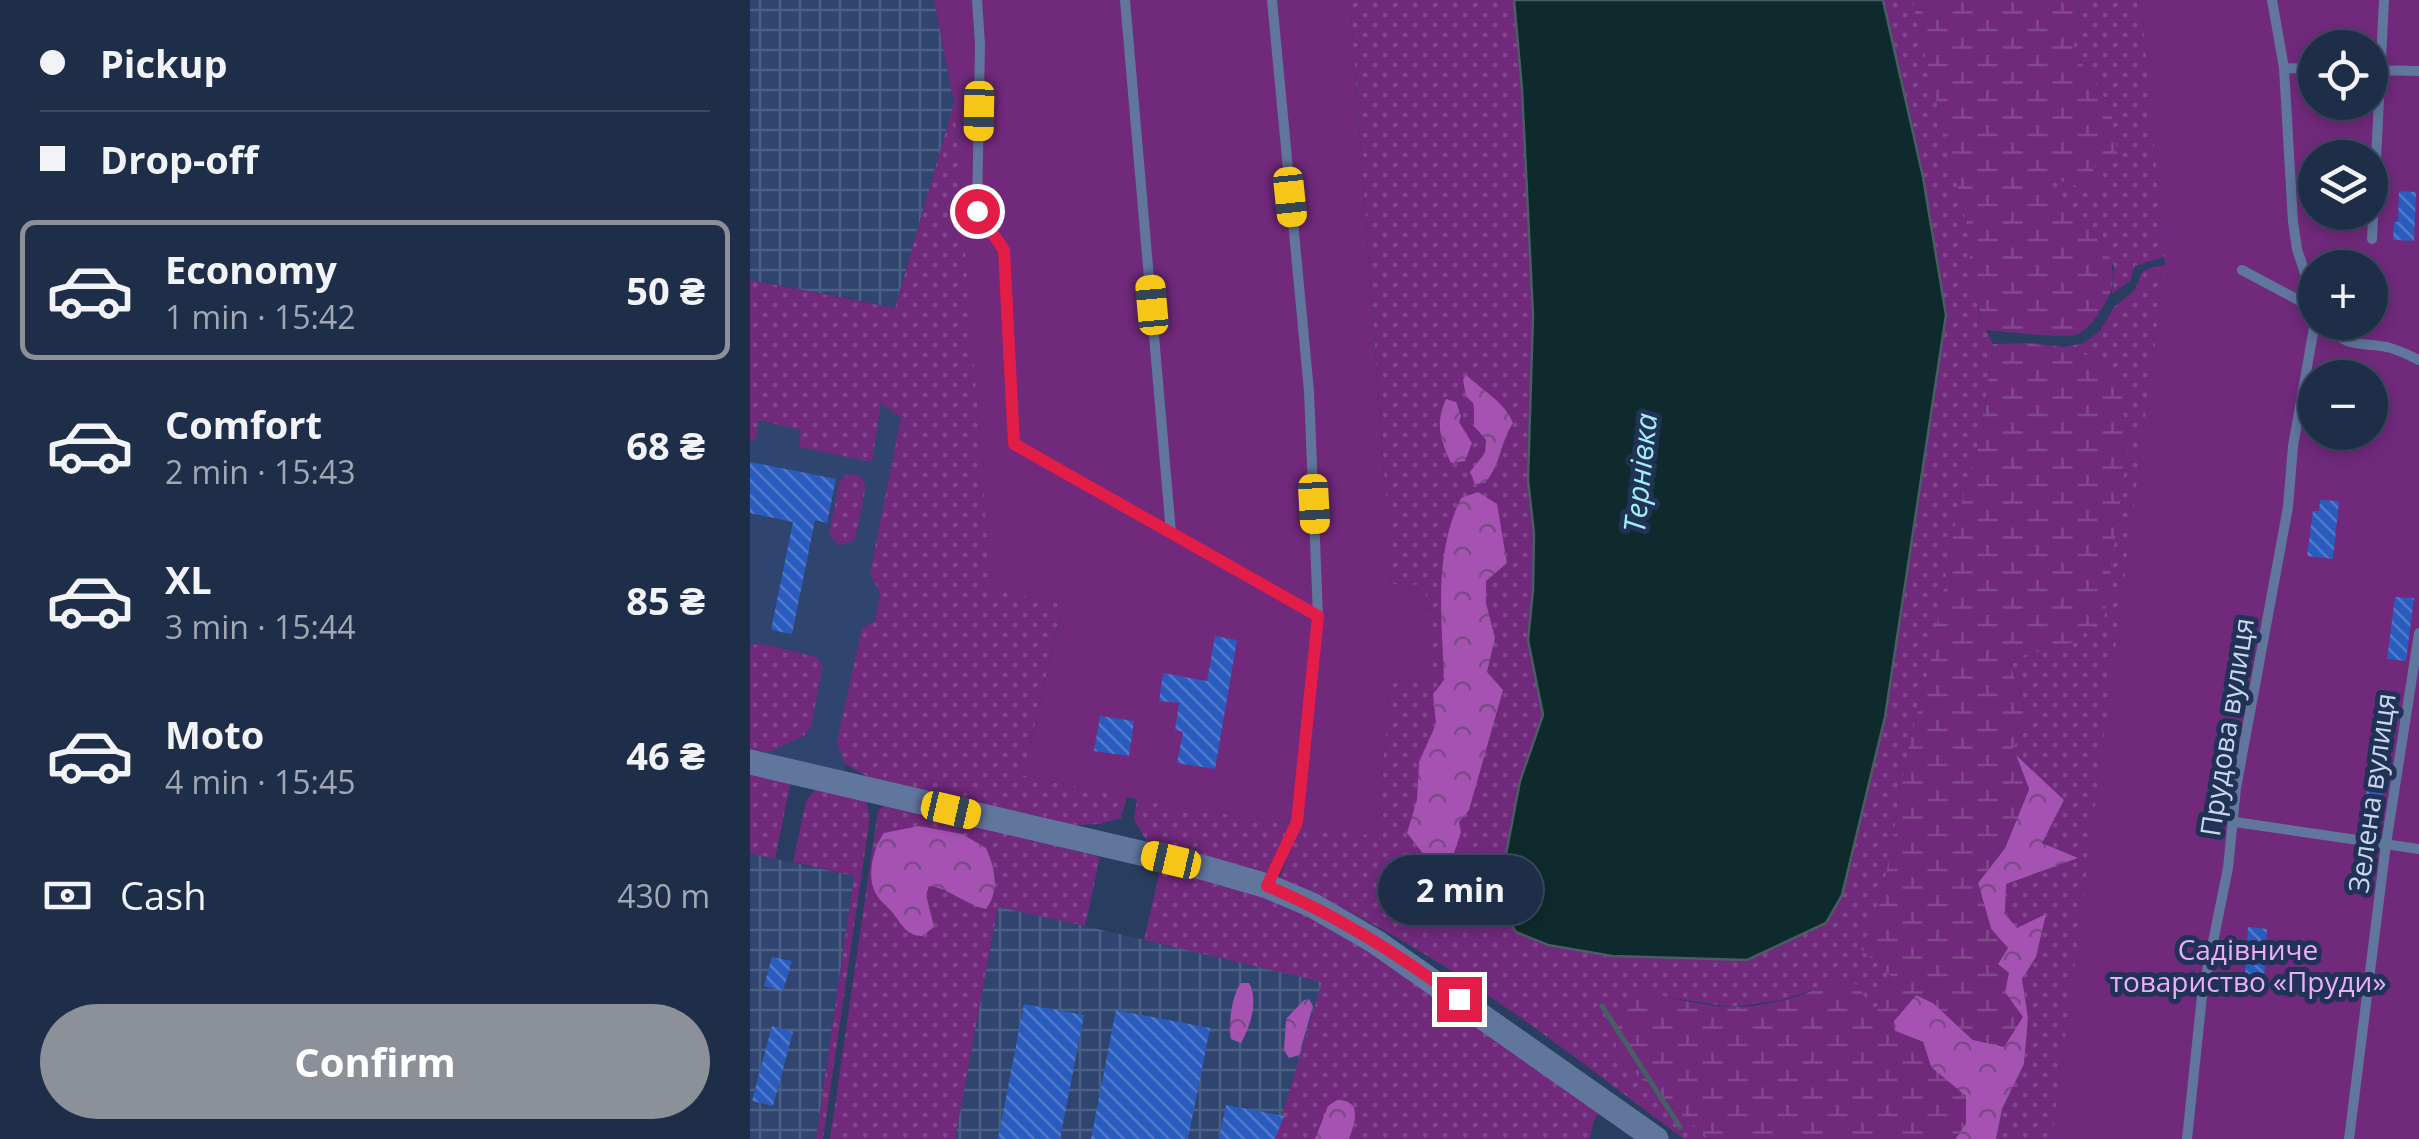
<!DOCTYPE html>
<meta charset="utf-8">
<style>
:root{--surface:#1f2e48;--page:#2c3a52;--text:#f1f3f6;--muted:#a1a8b4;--line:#3c4a60;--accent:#8c9099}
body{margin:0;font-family:"Open Sans",sans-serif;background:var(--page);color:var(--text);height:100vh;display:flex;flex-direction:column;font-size:38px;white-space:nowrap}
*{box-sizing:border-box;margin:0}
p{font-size:32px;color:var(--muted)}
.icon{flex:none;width:55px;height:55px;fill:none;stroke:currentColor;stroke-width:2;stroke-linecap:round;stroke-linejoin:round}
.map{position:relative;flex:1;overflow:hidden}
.sheet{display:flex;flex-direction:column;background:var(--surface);width:750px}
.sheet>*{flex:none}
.guide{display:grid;align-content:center;height:220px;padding:0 40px;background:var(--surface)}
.tools{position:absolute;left:1548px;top:30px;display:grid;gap:20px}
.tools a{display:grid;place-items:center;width:90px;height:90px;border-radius:50%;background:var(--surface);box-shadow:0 5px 15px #0003,0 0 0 2px var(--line);font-size:50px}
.end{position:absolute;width:45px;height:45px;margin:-22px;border:12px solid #e11d48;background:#fff;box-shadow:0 0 0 5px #fff}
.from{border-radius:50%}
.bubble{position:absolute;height:70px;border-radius:35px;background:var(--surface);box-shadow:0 5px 15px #0003,0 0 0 2px var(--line);font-size:32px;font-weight:700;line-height:70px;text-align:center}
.car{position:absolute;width:30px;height:60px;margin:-30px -15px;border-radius:12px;box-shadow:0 0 8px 2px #0007;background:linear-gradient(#f5c518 24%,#345 0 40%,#f5c518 0 76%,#345 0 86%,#f5c518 0)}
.guide b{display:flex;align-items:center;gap:35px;height:95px;font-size:38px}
.guide b+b{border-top:2px solid var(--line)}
.guide i{width:25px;height:25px;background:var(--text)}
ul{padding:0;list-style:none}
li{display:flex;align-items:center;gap:30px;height:140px;margin:0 20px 15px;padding:0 20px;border:5px solid transparent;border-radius:15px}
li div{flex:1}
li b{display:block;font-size:38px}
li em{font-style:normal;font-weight:700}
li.active{border-color:var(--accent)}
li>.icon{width:90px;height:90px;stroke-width:1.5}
.pay{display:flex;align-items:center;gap:25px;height:110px;padding:0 40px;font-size:38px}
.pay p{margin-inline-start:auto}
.action{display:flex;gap:20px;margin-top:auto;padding:20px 40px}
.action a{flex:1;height:115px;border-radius:60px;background:var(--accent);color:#fff;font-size:40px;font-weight:700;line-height:115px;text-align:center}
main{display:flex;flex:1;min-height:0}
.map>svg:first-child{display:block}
.built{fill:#2f456f}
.industrial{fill:url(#industrial-grid)}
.grass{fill:url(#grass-dots)}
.forest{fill:url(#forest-crowns)}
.wetland{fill:url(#wetland-marsh)}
.garden{fill:#70297b;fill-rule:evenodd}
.water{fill:#0f2a2c;stroke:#475e66;stroke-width:2.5}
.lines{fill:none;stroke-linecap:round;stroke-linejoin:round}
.stream{stroke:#475e66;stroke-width:5}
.building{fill:url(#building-back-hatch)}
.service{stroke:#60769d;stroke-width:10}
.tertiary{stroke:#60769d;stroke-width:25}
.route{stroke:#e11d48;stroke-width:12}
.labels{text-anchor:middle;stroke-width:10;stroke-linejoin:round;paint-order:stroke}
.street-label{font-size:28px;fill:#c9d6ec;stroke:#203255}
.park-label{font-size:28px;fill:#ecaef5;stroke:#203255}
.water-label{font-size:30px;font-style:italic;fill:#a1f0f7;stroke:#203255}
</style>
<main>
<section class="sheet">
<div class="guide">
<b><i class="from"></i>Pickup</b>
<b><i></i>Drop-off</b>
</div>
<ul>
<li class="active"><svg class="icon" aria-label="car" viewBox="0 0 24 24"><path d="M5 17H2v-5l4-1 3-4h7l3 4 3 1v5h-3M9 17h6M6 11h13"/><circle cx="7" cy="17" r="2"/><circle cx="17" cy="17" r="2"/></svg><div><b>Economy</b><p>1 min · 15:42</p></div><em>50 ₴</em></li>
<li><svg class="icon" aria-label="car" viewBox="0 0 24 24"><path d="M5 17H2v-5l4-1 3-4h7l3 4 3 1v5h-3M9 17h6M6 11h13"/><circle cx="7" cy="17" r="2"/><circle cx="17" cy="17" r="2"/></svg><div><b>Comfort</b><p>2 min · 15:43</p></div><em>68 ₴</em></li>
<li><svg class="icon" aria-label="car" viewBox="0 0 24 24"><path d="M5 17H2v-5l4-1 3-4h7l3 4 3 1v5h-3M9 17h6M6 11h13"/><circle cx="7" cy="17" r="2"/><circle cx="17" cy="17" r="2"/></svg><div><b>XL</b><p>3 min · 15:44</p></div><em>85 ₴</em></li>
<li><svg class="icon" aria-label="car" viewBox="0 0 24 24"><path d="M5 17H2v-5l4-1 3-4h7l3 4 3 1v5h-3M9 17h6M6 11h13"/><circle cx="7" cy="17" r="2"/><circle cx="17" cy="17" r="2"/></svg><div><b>Moto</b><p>4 min · 15:45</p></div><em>46 ₴</em></li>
</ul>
<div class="pay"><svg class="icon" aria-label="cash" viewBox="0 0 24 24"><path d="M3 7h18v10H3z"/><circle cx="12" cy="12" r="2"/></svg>Cash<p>430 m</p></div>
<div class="action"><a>Confirm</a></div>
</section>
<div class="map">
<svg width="1669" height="1139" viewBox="0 0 1669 1139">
<defs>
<pattern id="industrial-grid" width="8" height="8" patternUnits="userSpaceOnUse" patternTransform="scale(2.5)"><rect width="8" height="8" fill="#2f456f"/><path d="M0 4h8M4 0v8" fill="none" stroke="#4c5f84"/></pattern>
<pattern id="grass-dots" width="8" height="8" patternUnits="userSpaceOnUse" patternTransform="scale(2.5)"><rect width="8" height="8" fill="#70297b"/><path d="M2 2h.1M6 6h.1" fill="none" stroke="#83478e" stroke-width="1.8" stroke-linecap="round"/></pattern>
<pattern id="forest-crowns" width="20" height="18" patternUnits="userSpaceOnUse" patternTransform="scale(2.5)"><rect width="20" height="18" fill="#a552b2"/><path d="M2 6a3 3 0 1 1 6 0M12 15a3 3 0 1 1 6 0" fill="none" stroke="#7b4b87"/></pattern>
<pattern id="wetland-marsh" width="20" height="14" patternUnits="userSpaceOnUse" patternTransform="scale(2.5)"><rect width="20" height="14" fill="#70297b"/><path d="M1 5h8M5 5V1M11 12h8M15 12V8" fill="none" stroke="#83478e"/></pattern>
<pattern id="building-back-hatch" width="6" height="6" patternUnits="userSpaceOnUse" patternTransform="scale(2.5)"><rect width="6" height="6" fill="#2a5cbf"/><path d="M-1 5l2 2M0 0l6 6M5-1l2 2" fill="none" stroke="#517acb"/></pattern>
</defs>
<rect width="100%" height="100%" fill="#293d60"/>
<!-- built -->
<path class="built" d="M0,374L131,402L164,429L94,773L0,751Z"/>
<!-- industrial -->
<path class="industrial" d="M0,0H184L204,103L145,308L0,280Z
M0,853L104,876L66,1139H0Z
M248,906L573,981L525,1139H205Z"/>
<!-- grass -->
<path class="grass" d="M600,0H764L772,89L783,316L778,480L784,534L783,590L778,640L793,715L770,781L752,875V911L767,932L798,944L997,960L1076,923L1092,895L1135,717L1196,315L1173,177L1133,0H1162L1219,233L1220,276L1232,321L1243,344L1232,432L1205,526L1179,670L1159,745L1133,892L1121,930L1109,947L1141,975L1139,987L1130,993L1126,1019L1108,985L1075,986L1032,1000L980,1007L886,992L887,1075L960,1139H934C806,1044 678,939 529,880L549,825L627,835L640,683L679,678L675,586L642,585Z
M1328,0H1517L1427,253L1385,266L1380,281L1362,294L1364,266L1290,177L1302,178L1341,190V167L1360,106L1323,49L1329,20Z
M204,103L313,604L273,775L377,797L371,818L350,824L324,825L125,781L95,764L87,742L112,628L125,621L130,593L120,573L151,418L131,403L122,462L49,447L51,430L9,420L6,440L0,439V280L145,308Z
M1422,264L1349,1139H1246L1252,1109L1274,1064L1278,1018L1272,979L1286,957L1294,915L1267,929L1255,914L1256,884L1327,858L1292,843L1314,800L1266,755L1263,748L1279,721L1258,659L1321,643L1302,348L1279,343L1314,347L1334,343L1350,331L1364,307L1385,290L1392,272L1399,268Z
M99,474L110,476L116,486L105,540L90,546L79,534L90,480Z
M13,644L66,657L73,666L61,727L54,736L19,752L0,751V645Z
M0,771L38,781L40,785L25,859L0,853Z
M66,789L116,800L120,817L73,1139H66L104,876L43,862L56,801Z
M387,799L542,824L520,870L515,873L398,844L384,819Z
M136,804L350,857L335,926L248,907L205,1139H80L128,810Z
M411,866L514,892L587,928L850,1111L843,1123L840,1139H525L572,982L394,940Z"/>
<!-- forest -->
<path class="forest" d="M716,375C734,392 754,401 763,423C750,443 751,464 735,483L725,484L720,472L735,453L736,440L724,426V404L716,396L713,380Z
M696,399L706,402L711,416L709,422L722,443L715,461L701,463C690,439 685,424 696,399Z
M728,492L747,504L757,563L736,581V603L745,638L737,672L753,690L719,810L709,822L711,832L703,856L681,864L657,833L667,800L669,762L686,724L683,694L694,680C692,619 683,555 711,498Z
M1266,755L1314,800L1292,843L1328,858L1256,884L1255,914L1267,928L1296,914L1286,957L1272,979L1278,1018L1274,1064L1252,1109L1246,1139H1205L1216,1123L1181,1067L1173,1042L1145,1031L1143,1022L1166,995L1183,1003L1223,1040L1254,992L1248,964L1257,948L1241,929L1228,883L1255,848L1279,789Z
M169,826L212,834L236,848C245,868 250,891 236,909C216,905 197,887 179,886L176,895L184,927L172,936C156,936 151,923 142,912C137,906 130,901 126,894C116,877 123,848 134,833Z
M491,983H499C509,1001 500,1027 491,1043L481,1039C478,1024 482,995 491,983Z
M559,999L563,1006L549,1055L539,1058L534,1050L536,1019L554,1000Z
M587,1100C613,1100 605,1122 599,1139H565L578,1106Z"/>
<!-- wetland -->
<path class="wetland" d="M1162,0H1328L1329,20L1323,49L1360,106L1369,162L1342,167L1349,185L1341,191L1302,178H1291C1323,210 1386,255 1354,305C1348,315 1339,329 1328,334C1317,340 1252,331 1235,330L1220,276L1219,233Z
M1279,343C1330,354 1350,348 1383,394L1370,405L1380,432L1354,619L1321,643L1258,659L1279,721L1263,748L1279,789L1255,848L1228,883L1241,929L1258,948L1248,964L1259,973L1255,992L1273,1017L1254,1047L1223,1040L1183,1003L1166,995L1143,1022L1145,1031L1173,1042L1181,1067L1216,1096V1123L1205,1139H960L887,1075L866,1047L867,1012L886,992C917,995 951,1007 982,1007C1017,1007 1060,996 1089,977L1108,985L1126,1018L1130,993L1139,987L1141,976L1109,947L1121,930L1133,892L1159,745L1179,670L1205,526L1232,432L1243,344Z"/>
<!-- garden -->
<path class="garden" d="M184,0H600L642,584L675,585L680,678L640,683L627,836L419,806L273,775L313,605L241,588L204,103Z
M1391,0H1669V1139H1302L1415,264ZM1565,48H1620V102H1565ZM1565,158H1620V212H1565ZM1565,268H1620V322H1565ZM1565,378H1620V432H1565Z"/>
<!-- water -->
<path class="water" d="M764,0H1133L1173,177L1196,315L1135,717L1092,895L1076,923L997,960L862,956L798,945L766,932L752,911V875L770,781L793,715L778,640L783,590L784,534L778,480L783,316L772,89Z"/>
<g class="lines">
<!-- stream -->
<path class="stream" d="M852,1006L930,1127"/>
</g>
<!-- building -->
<path class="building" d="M1649,191L1666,192L1664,241L1643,240L1644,222H1648Z
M0,462L86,479L77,523L65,520L42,634L21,630L43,522L0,513Z
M1570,500L1589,501L1583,559L1557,556L1563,511H1569Z
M1645,597L1664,598L1656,661L1637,659Z
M465,636L487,640L465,769L427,763L433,732L425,730L429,703L409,701L413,673L457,681Z
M350,716L384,721L379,756L344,751Z
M1625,720L1644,721L1637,782H1633L1631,821L1613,820Z
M1498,927L1517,929L1514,981L1495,979Z
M22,957L42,961L33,991L14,986Z
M274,1004L334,1015L310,1139H248Z
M366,1010L460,1028L438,1139H341Z
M22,1026L43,1032L23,1106L2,1101Z
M476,1105L534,1116L525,1139H469Z"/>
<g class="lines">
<!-- service -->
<path class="service" d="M227,0L230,44L227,211L254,250L264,444L421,533
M375,0L421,533L568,616
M1522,0L1534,68L1543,222L1547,249L1565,304
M1534,68L1565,69
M1620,70L1669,71
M1622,239L1634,0
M1492,270L1565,309
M1576,322C1597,350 1607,341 1637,347C1648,350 1659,355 1669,360
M1485,822L1669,849
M518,885L547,821L568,616L559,391L522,0
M1437,1139L1452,996L1478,868L1486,788L1538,507L1543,446L1565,322
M1599,1139L1636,844L1669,633"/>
<!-- tertiary -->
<path class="tertiary" d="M0,762L455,868L517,886L562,905L626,942L906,1139"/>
</g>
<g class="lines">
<!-- route -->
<path class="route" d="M227,211L254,250L264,444L568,616L547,822L517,886C587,915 649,955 709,999"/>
</g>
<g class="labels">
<!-- street labels -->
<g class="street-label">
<text transform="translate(1477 727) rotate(-81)" y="10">Прудова вулиця</text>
<text transform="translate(1622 793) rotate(-82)" y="10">Зелена вулиця</text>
</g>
<!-- park labels -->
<g class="park-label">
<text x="1498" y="960">Садівниче<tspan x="1498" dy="32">товариство «Пруди»</tspan></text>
</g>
<!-- water labels -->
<g class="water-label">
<text transform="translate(891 473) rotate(-84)" y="10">Тернівка</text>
</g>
</g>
</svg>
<div class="tools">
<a><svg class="icon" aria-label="locate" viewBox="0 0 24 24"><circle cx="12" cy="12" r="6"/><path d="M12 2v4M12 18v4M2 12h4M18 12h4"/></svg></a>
<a><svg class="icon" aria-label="layers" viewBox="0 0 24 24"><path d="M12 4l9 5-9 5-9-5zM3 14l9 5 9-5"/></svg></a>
<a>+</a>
<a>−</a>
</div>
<i class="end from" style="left:227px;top:211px"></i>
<i class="end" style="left:709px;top:999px"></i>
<div class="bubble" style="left:628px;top:855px;width:165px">2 min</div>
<i class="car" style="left:229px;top:111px;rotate:181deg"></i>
<i class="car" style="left:540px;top:197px;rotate:174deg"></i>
<i class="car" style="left:402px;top:305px;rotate:355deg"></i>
<i class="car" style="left:564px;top:504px;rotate:177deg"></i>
<i class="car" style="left:201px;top:810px;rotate:103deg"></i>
<i class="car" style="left:421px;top:860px;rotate:283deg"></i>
</div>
</main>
